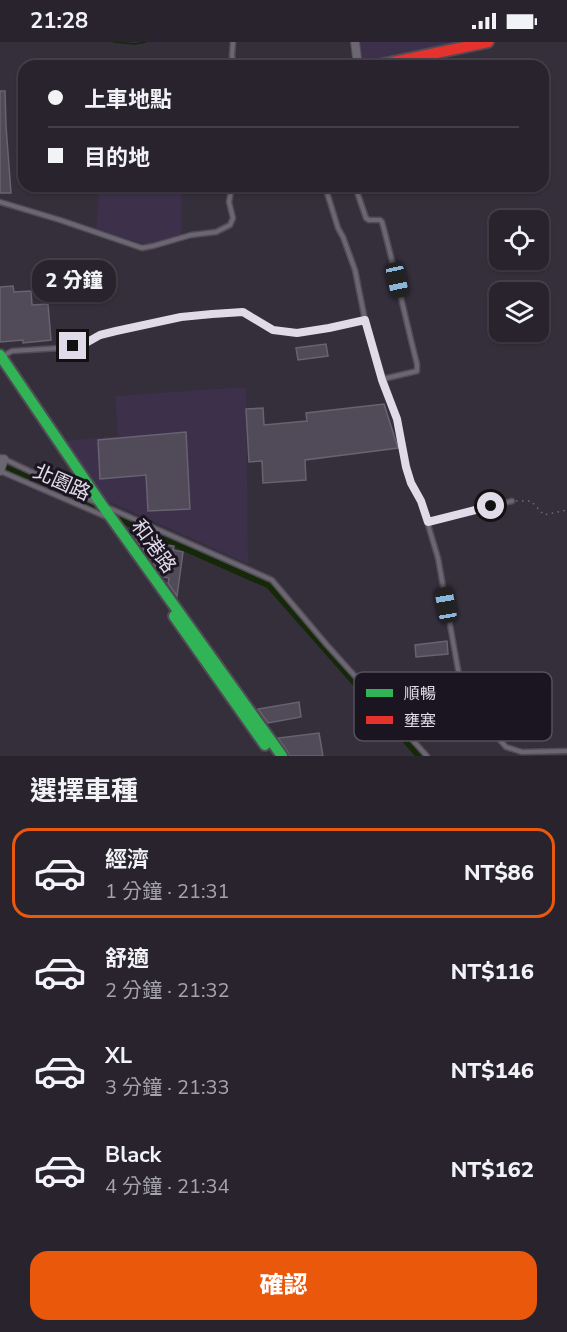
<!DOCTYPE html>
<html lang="zh-TW">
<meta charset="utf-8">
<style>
:root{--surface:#28232d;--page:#342f39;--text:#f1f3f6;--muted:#a5a4aa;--line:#444049;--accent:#ea580c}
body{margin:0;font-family:"Nunito Sans","Noto Sans TC",sans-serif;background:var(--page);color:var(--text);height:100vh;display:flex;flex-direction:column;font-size:22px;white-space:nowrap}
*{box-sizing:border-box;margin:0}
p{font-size:20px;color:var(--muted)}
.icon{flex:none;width:33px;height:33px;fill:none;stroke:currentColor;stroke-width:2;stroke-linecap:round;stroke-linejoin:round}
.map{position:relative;height:714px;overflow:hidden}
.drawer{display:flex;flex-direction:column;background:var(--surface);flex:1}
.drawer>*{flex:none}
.top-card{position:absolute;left:18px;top:18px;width:531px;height:132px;border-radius:18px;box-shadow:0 2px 4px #0004,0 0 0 2px var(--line);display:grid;align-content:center;height:132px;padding:0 30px;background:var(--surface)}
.tools{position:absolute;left:489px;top:168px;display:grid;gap:12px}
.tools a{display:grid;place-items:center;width:60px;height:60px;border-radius:12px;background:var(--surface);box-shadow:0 2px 4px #0004,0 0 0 2px var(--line);font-size:30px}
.end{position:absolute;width:27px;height:27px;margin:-14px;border:8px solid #e0dae9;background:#111;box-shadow:0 0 0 3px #111}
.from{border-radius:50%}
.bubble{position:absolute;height:42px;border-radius:18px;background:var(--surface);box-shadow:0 2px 4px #0004,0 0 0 2px var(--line);font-size:20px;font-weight:800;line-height:42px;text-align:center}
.car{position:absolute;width:18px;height:36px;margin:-18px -9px;border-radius:8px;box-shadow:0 0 4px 2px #0007;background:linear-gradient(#222 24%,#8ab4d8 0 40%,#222 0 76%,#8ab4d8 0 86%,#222 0)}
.top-card b{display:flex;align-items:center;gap:21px;height:57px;font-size:22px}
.top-card b+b{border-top:2px solid var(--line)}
.top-card i{width:15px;height:15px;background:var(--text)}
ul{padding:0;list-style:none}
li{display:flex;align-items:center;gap:18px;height:90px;margin:0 12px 9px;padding:0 18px;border:3px solid transparent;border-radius:18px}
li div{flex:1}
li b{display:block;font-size:22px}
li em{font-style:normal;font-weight:800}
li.active{border-color:var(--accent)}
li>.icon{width:54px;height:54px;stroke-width:1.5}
h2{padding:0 30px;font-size:27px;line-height:72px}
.button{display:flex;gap:12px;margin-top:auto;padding:12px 30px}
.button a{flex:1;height:69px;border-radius:18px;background:var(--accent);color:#fff;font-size:24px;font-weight:800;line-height:69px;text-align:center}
.status{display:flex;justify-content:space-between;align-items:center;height:42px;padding:0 30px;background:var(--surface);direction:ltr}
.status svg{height:16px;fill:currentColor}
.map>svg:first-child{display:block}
.built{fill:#3c304b}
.water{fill:#152808}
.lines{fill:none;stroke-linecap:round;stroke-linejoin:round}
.stream{stroke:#152808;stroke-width:1.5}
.building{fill:#514a59;stroke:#68636f;stroke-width:1.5}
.lane-casing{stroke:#504b56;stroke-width:7}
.street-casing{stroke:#504b56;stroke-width:10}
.fast-casing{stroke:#504b56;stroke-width:14}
.jam-casing{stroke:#504b56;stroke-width:14}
.path{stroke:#6d6a73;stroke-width:1.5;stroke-dasharray:1.5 4.5;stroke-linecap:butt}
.lane{stroke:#6b6671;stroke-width:4}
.street{stroke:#6b6671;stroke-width:8}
.fast{stroke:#30b455;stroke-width:10}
.jam{stroke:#e5322d;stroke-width:10}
.route{stroke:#e0dae9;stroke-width:8}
.labels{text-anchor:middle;stroke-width:6;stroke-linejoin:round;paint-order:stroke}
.street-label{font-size:20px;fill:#e0dae9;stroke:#1a1520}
.key{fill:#1a1520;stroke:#55505c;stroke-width:1.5}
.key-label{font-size:16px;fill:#e0dae9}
</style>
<div class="status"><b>21:28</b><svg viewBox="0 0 49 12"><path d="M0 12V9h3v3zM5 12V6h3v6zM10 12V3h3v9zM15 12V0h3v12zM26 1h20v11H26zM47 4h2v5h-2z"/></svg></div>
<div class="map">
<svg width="567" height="714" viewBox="0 0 567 714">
<rect width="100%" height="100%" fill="#352f3c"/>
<!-- built -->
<path class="built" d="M359,0H463L361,22Z
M100,144H181L182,163L181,194L146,202L96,188Z
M246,345L248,522L104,457L65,399L118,394L115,354Z"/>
<!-- water -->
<path class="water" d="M0,420L269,539L423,714H415L267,546L0,428Z"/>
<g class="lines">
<!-- stream -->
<path class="stream" d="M114,0L135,2L146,0"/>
</g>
<!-- building -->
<path class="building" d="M0,49H5L6,84L11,151H0Z
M13,244L14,250L31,249L32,263L48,262L51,298L23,301V298L0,300V245Z
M326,302L328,314L298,318L296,306Z
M384,362L398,406L305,418L306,438L263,441L262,419L249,420L246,367L263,366L264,383L307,379L306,371Z
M186,390L190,467L148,469L146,433L100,437L98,398Z
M137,491H143L146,497L157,498L156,501L174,504L173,508L183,510L177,554L168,541L169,536L164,535L160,530V527H157L154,522V518L150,517L147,512V506L144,508L133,493Z
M447,599L448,612L416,615L415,603Z
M299,660L301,675L268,681L258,667Z
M319,691L323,714H289L288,710L278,696Z"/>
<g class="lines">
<!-- lane casing -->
<g class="lane-casing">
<path id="lane" d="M233,0L232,14L234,24
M355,144L366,176L369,178H380L382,180C395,227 405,275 417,322V329L383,337L397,377L407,425L411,441L421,459L438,516L463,655L467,672L492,689L506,705L522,710L567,709
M0,160L60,178L142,206L153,204L191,193L216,190L230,183L233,176L229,160L232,144
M365,278L383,337
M3,314L12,309L61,306L84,302L100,293L181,275L243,270L273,288L297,291L329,286L365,278L355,228L343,195L338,186L325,144
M0,415L97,461
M0,429L109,476
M109,466L272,538L327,603L427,714
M428,480L512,459"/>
</g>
<!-- street casing -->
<g class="street-casing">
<path id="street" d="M355,0L358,24
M0,429L4,417"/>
</g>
<!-- fast casing -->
<g class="fast-casing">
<path id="fast" d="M0,313L102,463L282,714
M174,574L265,703"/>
</g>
<!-- jam casing -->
<g class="jam-casing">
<path id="jam" d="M374,24L488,0"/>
</g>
<!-- path -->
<path class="path" d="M516,459H531L544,473L567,468"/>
<!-- lane -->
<use href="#lane" class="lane"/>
<!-- street -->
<use href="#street" class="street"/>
<!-- fast -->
<use href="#fast" class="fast"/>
<!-- jam -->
<use href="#jam" class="jam"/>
</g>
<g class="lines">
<!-- route -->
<path class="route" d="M73,304L84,302L100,293L116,289L181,275L212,272L243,270L273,288L297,291L329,286L365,278L382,338L397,377L406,425L411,441L421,459L428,480L491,464"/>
</g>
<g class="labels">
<!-- street labels -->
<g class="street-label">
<text transform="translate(62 440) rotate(24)" y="7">北園路</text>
<text transform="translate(154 504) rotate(54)" y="7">和港路</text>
</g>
</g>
<!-- legend -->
<rect x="354" y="630" width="198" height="69" rx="9" class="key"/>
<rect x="366" y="647" width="27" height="8" fill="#30b455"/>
<rect x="366" y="674" width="27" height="8" fill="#e5322d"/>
<g class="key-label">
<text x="404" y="657">順暢</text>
<text x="404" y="684">壅塞</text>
</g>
</svg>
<div class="tools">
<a><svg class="icon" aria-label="locate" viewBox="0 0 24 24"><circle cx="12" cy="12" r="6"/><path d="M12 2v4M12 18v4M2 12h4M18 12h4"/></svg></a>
<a><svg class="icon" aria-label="layers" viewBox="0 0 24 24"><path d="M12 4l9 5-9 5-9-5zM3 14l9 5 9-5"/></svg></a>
</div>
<i class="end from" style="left:491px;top:464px"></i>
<i class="end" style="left:73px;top:304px"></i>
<div class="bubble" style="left:32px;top:218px;width:84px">2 分鐘</div>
<i class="car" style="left:397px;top:238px;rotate:168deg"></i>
<i class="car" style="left:446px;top:563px;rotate:350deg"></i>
<div class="top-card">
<b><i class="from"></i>上車地點</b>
<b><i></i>目的地</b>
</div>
</div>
<section class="drawer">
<h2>選擇車種</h2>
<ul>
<li class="active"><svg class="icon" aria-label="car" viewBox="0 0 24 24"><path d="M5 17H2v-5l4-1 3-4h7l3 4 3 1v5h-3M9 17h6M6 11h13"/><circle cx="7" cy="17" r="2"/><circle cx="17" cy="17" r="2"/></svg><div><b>經濟</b><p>1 分鐘 · 21:31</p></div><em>NT$86</em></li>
<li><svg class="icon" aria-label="car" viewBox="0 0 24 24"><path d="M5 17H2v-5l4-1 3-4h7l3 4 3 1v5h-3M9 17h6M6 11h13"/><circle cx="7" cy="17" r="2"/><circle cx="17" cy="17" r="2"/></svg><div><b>舒適</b><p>2 分鐘 · 21:32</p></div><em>NT$116</em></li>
<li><svg class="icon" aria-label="car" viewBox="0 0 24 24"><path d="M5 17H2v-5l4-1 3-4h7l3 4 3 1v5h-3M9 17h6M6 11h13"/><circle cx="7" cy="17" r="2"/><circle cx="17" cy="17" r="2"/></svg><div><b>XL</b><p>3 分鐘 · 21:33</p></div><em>NT$146</em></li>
<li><svg class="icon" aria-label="car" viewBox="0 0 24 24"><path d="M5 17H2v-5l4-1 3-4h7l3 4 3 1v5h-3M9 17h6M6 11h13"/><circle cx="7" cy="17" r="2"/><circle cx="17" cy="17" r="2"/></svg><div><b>Black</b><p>4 分鐘 · 21:34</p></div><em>NT$162</em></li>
</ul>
<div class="button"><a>確認</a></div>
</section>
